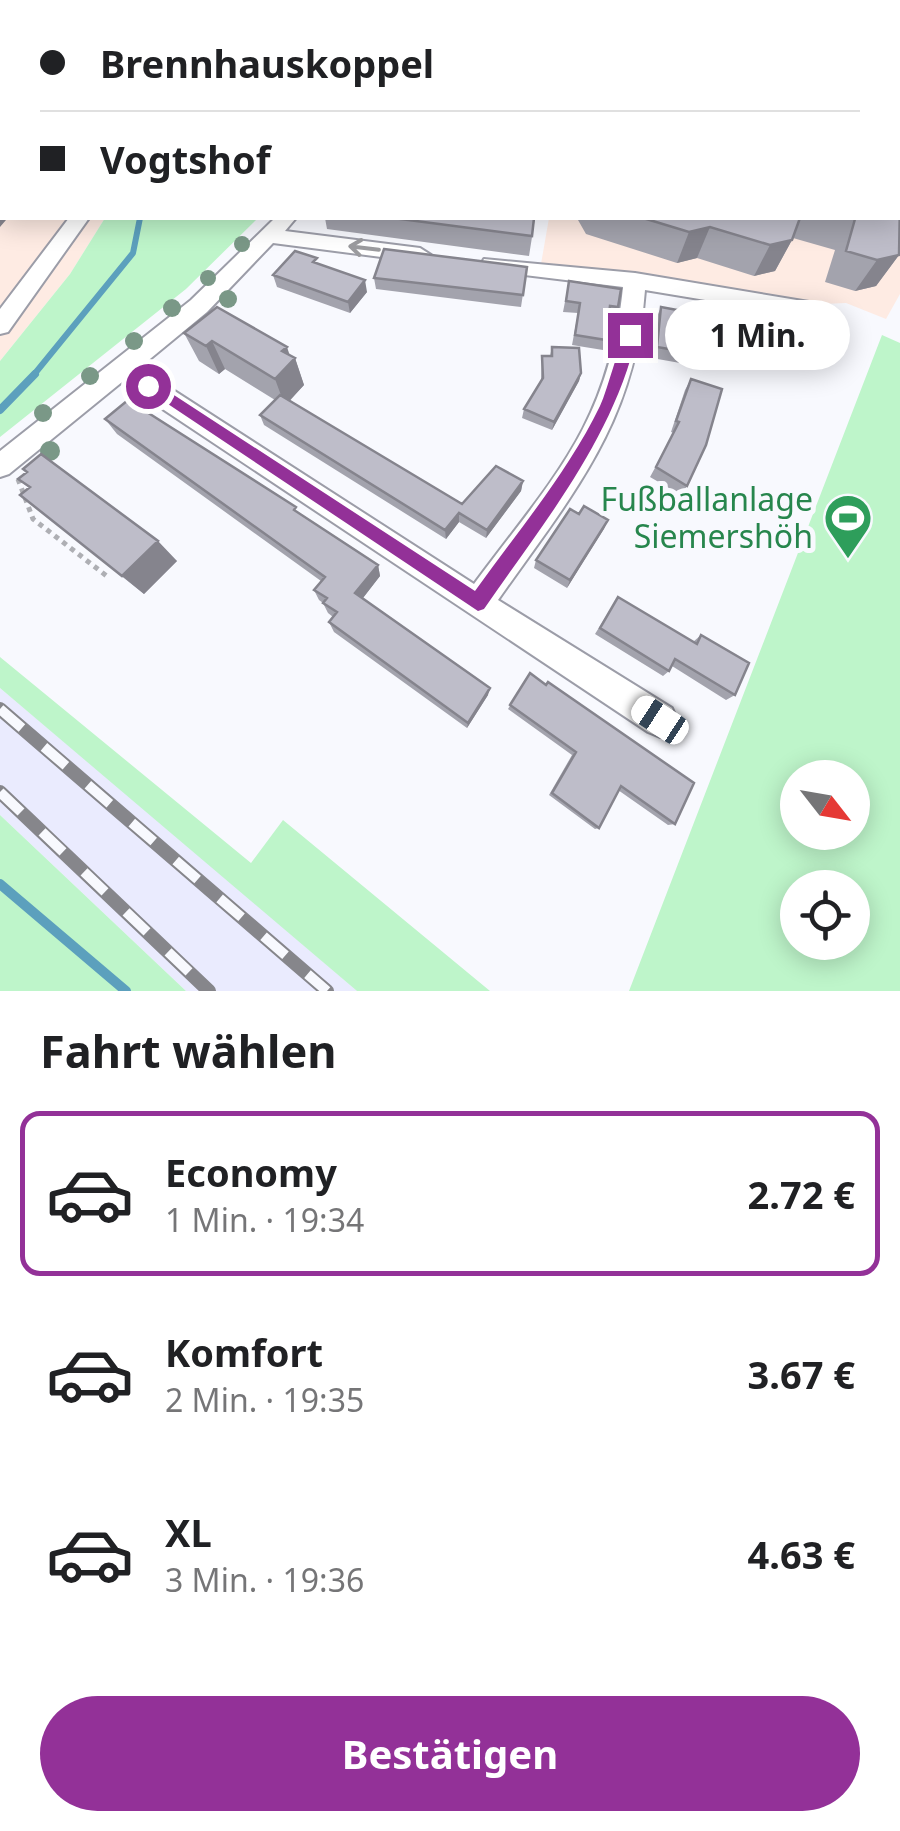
<!DOCTYPE html>
<html lang="de">
<meta charset="utf-8">
<style>
:root{--surface:#fff;--page:#f2f2f2;--text:#202124;--muted:#757577;--line:#e0e0e0;--accent:#933198}
body{margin:0;font-family:"Noto Sans",sans-serif;background:var(--page);color:var(--text);height:100vh;display:flex;flex-direction:column;font-size:38px;white-space:nowrap}
*{box-sizing:border-box;margin:0}
p{font-size:32px;color:var(--muted)}
.icon{flex:none;width:55px;height:55px;fill:none;stroke:currentColor;stroke-width:2;stroke-linecap:round;stroke-linejoin:round}
.map{position:relative;height:991px;overflow:hidden}
.panel{display:flex;flex-direction:column;background:var(--surface);flex:1}
.panel>*{flex:none}
.top-card{position:absolute;left:0px;top:0px;width:900px;height:220px;box-shadow:0 5px 25px #0003;display:grid;align-content:center;height:220px;padding:0 40px;background:var(--surface)}
.needle{width:65px;rotate:121deg}
.buttons{position:absolute;left:780px;top:760px;display:grid;gap:20px}
.buttons a{display:grid;place-items:center;width:90px;height:90px;border-radius:50%;background:var(--surface);box-shadow:0 5px 25px #0003;font-size:50px}
.end{position:absolute;width:45px;height:45px;margin:-22px;border:12px solid #933198;background:#fff;box-shadow:0 0 0 5px #fff}
.from{border-radius:50%}
.bubble{position:absolute;height:70px;border-radius:35px;background:var(--surface);box-shadow:0 5px 25px #0003;font-size:32px;font-weight:700;line-height:70px;text-align:center}
.car{position:absolute;width:30px;height:60px;margin:-30px -15px;border-radius:12px;box-shadow:0 0 8px 2px #0007;background:linear-gradient(#fff 24%,#345 0 40%,#fff 0 76%,#345 0 86%,#fff 0)}
.top-card b{display:flex;align-items:center;gap:35px;height:95px;font-size:38px}
.top-card b+b{border-top:2px solid var(--line)}
.top-card i{width:25px;height:25px;background:var(--text)}
ul{padding:0;list-style:none}
li{display:flex;align-items:center;gap:30px;height:165px;margin:0 20px 15px;padding:0 20px;border:5px solid transparent;border-radius:20px}
li div{flex:1}
li b{display:block;font-size:38px}
li em{font-style:normal;font-weight:700}
li.current{border-color:var(--accent)}
li>.icon{width:90px;height:90px;stroke-width:1.5}
h2{padding:0 40px;font-size:45px;line-height:120px}
.button{display:flex;gap:20px;margin-top:auto;padding:20px 40px}
.button a{flex:1;height:115px;border-radius:60px;background:var(--accent);color:#fff;font-size:40px;font-weight:700;line-height:115px;text-align:center}
.map>svg:first-child{display:block}
.commercial{fill:#feebe3}
.built{fill:#eaebfe}
.green{fill:#bef5ca;fill-rule:evenodd}
.lines{fill:none;stroke-linecap:round;stroke-linejoin:round}
.stream-far3{stroke:#5ca0bd;stroke-width:5}
.stream-far2{stroke:#5ca0bd;stroke-width:6}
.stream-far1{stroke:#5ca0bd;stroke-width:8}
.stream{stroke:#5ca0bd;stroke-width:10}
.minor-casing{stroke:#9c9da8;stroke-width:4}
.major-casing{stroke:#9c9da8;stroke-width:5}
.path-far1{stroke:#aeafb4;stroke-width:2.5;stroke-dasharray:2.5 2.5;stroke-linecap:butt}
.path{stroke:#aeafb4;stroke-width:5;stroke-dasharray:5 5;stroke-linecap:butt}
.minor{fill:#fff;fill-rule:evenodd}
.major{fill:#fff;fill-rule:evenodd}
.rail-casing{stroke:#86868b;stroke-width:14}
.rail{stroke:#f8f9fe;stroke-width:10;stroke-dasharray:29;stroke-linecap:butt}
.tree{fill:#7a9887}
.wall{fill:#a3a3ad}
.shaded-wall{fill:#85848d}
.building{fill:#bebdc9;stroke:#85848d;stroke-width:2.5}
.oneway{stroke:#9b9b9e}
.route{fill:#933198}
.labels{text-anchor:middle;stroke-width:10;stroke-linejoin:round;paint-order:stroke}
.leisure-label{font-size:32px;fill:#27864d;stroke:#f8f9fe;text-anchor:end}
</style>
<div class="map">
<svg width="900" height="991" viewBox="0 0 900 991">
<rect width="100%" height="100%" fill="#f8f9fe"/>
<!-- commercial -->
<path class="commercial" d="M0,118L2,218H105L70,274L0,361Z
M549,218H862L900,233V294L886,319L846,303L822,304L672,278L541,264Z"/>
<!-- built -->
<path class="built" d="M0,688L186,844L357,991H186L0,815Z"/>
<!-- green -->
<path class="green" d="M105,218H258L186,289L0,437V361L70,274Z
M882,335L900,343V991H629ZM798,778H852V832H798ZM798,888H852V942H798Z
M0,657L251,863L283,820L490,991H357L0,688Z
M0,815L186,991H0Z"/>
<g class="lines">
<!-- stream-far3 -->
<path class="stream-far3" d="M265,2L283,0"/>
<!-- stream-far2 -->
<path class="stream-far2" d="M32,377L133,253L140,218"/>
<!-- stream-far1 -->
<path class="stream-far1" d="M0,410L35,374"/>
<!-- stream -->
<path class="stream" d="M0,884L126,991"/>
<!-- minor casing -->
<g class="minor-casing">
<path id="minor" d="M363,0H377V2H363Z
M69,218H89L8,332L0,334V309Z
M275,218H296L285,231L420,248L431,255L420,262L273,243L207,312L139,368L474,584C552,479 609,425 623,287L492,271L484,269L481,264L484,259L635,273L815,303L818,309L815,315L807,317L645,290C635,424 572,495 498,600L672,708L677,720L672,732L660,737L648,732L122,382L9,474L0,477V451L191,300Z"/>
</g>
<!-- major casing -->
<g class="major-casing">
<path id="major" d="M0,53H2V65H0Z"/>
</g>
<!-- path-far1 -->
<path class="path-far1" d="M886,2L895,0"/>
<!-- path -->
<path class="path" d="M18,479L33,519L108,577"/>
<!-- minor -->
<use href="#minor" class="minor"/>
<!-- major -->
<use href="#major" class="major"/>
<!-- rail casing -->
<g class="rail-casing">
<path id="rail" d="M0,709L327,991
M0,792L209,991"/>
</g>
<!-- rail -->
<use href="#rail" class="rail"/>
</g>
<!-- trees -->
<g class="tree">
<circle cx="242" cy="244" r="8"/>
<circle cx="208" cy="278" r="8"/>
<circle cx="228" cy="299" r="9"/>
<circle cx="172" cy="308" r="9"/>
<circle cx="134" cy="341" r="9"/>
<circle cx="90" cy="376" r="9"/>
<circle cx="43" cy="413" r="9"/>
<circle cx="50" cy="451" r="10"/>
</g>
<!-- wall -->
<path class="wall" d="M898,107H900V188L898,186Z
M325,218H535L529,256L327,229Z
M578,218H898L899,255L876,286L855,291L825,282L835,250L793,238L775,271L754,276L697,258L677,263L586,234L578,220Z
M318,264L367,292L350,313L277,287L273,275Z
M527,267L521,307L376,289L374,278Z
M569,281L618,307L615,318L609,317L603,350L572,345L578,313L563,312Z
M727,302L791,334L783,346L717,334L721,314Z
M661,307L686,352L680,363L652,358L656,319Z
M804,313L835,339L827,350L794,345L796,325Z
M184,333L289,355L295,358L304,385L289,400L462,504L523,481L521,491L486,538L459,522L446,539L264,425L260,415L275,400L225,369L219,374L199,361Z
M552,347L581,373L579,381L552,430L522,418L524,409L541,381L542,356H550Z
M691,379L687,486L681,495L650,477L674,433L671,432L685,390Z
M105,419L299,514L378,565L380,576L363,598L488,695L467,728L334,632L329,622L333,617L328,613L323,603L319,600L314,590L321,581L117,434Z
M18,479L177,561L144,594L20,495L29,488Z
M579,514L608,520L567,588L534,568L536,560Z
M618,597L693,642L701,635L735,695L726,700L672,666L669,671L663,676L595,634Z
M530,673L675,824L668,825L618,790L599,828L595,829L549,795L572,755L508,709Z"/>
<!-- shaded-wall -->
<path class="shaded-wall" d="M106,0H126L123,2H104Z
M625,0H643V2H621Z
M0,12L2,17V26L0,28Z
M2,181V218H14L6,220L0,227V182Z
M710,227L697,258L677,263L689,232Z
M792,240L775,271L754,276L770,245Z
M899,255L876,286L855,291L877,260Z
M365,280L367,292L350,313L348,302Z
M212,341L225,369L219,374L206,346Z
M287,347L292,362L295,358L304,385L285,406L275,379L282,351Z
M581,373L579,381L552,430L554,422Z
M523,481L521,491L486,538L487,530Z
M459,513V522L446,539L445,530Z
M608,520L604,529L567,588L570,580Z
M158,541L177,561L144,594L122,576Z
M378,565L380,576L359,603L355,593Z
M490,688L488,695L467,728L468,723Z"/>
<!-- building -->
<path class="building" d="M0,0H106L104,2H2V9H0Z
M491,0H625L621,2H490Z
M898,107H900V171L898,170Z
M0,125L2,126V181L0,182Z
M898,202L900,203L899,255L877,260L846,251L855,219L851,218H898Z
M393,218H534L532,236Z
M643,218H800L792,240L770,245L710,227L689,232Z
M384,249L527,267L523,295L374,278Z
M295,251L317,258L313,262L365,280L348,302L273,275Z
M569,281L621,289L618,307L610,306L606,340L575,335L580,303L566,301Z
M727,302L790,313L791,334L723,323Z
M217,307L287,347L282,351L295,358L275,379L212,341L206,346L184,333Z
M661,307L688,312L686,352L657,347Z
M804,313L833,317L835,339L801,334Z
M552,347L579,348L581,373L554,422L524,409L543,378L542,356H552Z
M691,379L722,389L706,445L687,486L656,467L679,422L676,421Z
M280,395L462,504L496,466L523,481L487,530L459,513L445,530L260,415Z
M128,400L296,507L294,510L378,565L355,593L490,688L468,723L329,622L337,612L323,603L327,598L314,590L325,577L105,419Z
M41,454L158,541L122,576L20,495L30,487L18,479L27,472L23,469Z
M584,506L608,520L570,580L536,560L570,509L579,514Z
M618,597L697,644L701,635L749,663L735,695L675,659L669,671L600,628Z
M530,673L546,685L548,682L694,783L675,824L621,786L599,828L552,793L576,752L510,705Z"/>
<!-- one-way arrows -->
<defs><path id="oneway-shaft" d="M-6 0H5M1.5-3L5.5 0L1.5 3" fill="none" stroke-width="1.6" stroke-linecap="round" stroke-linejoin="round" transform="scale(2.5)"/></defs>
<use class="oneway" href="#oneway-shaft" transform="translate(364 248) rotate(-173)"/>
<!-- route -->
<path class="route" d="M630,330L637,335C613,439 544,522 484,609L478,611L141,386L148,381L154,382L475,591C518,531 568,472 600,406C608,390 620,336 630,330Z"/>
<!-- icons -->
<defs>
<g id="stadium-pin" transform="scale(2.5)"><path d="M0 17L-7.5 6A9.5 9.5 0 1 1 7.5 6Z" fill="#2e9e5b" stroke="#f8f9fe"/><path d="M0-5a6.5 5 0 1 0 0 10a6.5 5 0 1 0 0-10ZM-3.5-1.8h7v3.6h-7Z" fill="#fff"/></g>
</defs>
<g fill-rule="evenodd">
<use href="#stadium-pin" x="848" y="518"/>
</g>
<g class="labels">
<!-- leisure labels -->
<g class="leisure-label">
<text x="813" y="511">Fußballanlage<tspan x="813" dy="37">Siemershöh</tspan></text>
</g>
</g>
</svg>
<div class="buttons">
<a><svg class="needle" viewBox="-14 -14 28 28"><path d="M0-13l5 13h-10z" fill="#e53935"/><path d="M0 13l5-13h-10z" fill="#757577"/></svg></a>
<a><svg class="icon" aria-label="locate" viewBox="0 0 24 24"><circle cx="12" cy="12" r="6"/><path d="M12 2v4M12 18v4M2 12h4M18 12h4"/></svg></a>
</div>
<i class="end from" style="left:148px;top:386px"></i>
<i class="end" style="left:630px;top:335px"></i>
<div class="bubble" style="left:665px;top:300px;width:185px">1 Min.</div>
<i class="car" style="left:660px;top:720px;rotate:303deg"></i>
<div class="top-card">
<b><i class="from"></i>Brennhauskoppel</b>
<b><i></i>Vogtshof</b>
</div>
</div>
<section class="panel">
<h2>Fahrt wählen</h2>
<ul>
<li class="current"><svg class="icon" aria-label="car" viewBox="0 0 24 24"><path d="M5 17H2v-5l4-1 3-4h7l3 4 3 1v5h-3M9 17h6M6 11h13"/><circle cx="7" cy="17" r="2"/><circle cx="17" cy="17" r="2"/></svg><div><b>Economy</b><p>1 Min. · 19:34</p></div><em>2.72 €</em></li>
<li><svg class="icon" aria-label="car" viewBox="0 0 24 24"><path d="M5 17H2v-5l4-1 3-4h7l3 4 3 1v5h-3M9 17h6M6 11h13"/><circle cx="7" cy="17" r="2"/><circle cx="17" cy="17" r="2"/></svg><div><b>Komfort</b><p>2 Min. · 19:35</p></div><em>3.67 €</em></li>
<li><svg class="icon" aria-label="car" viewBox="0 0 24 24"><path d="M5 17H2v-5l4-1 3-4h7l3 4 3 1v5h-3M9 17h6M6 11h13"/><circle cx="7" cy="17" r="2"/><circle cx="17" cy="17" r="2"/></svg><div><b>XL</b><p>3 Min. · 19:36</p></div><em>4.63 €</em></li>
</ul>
<div class="button"><a>Bestätigen</a></div>
</section>
